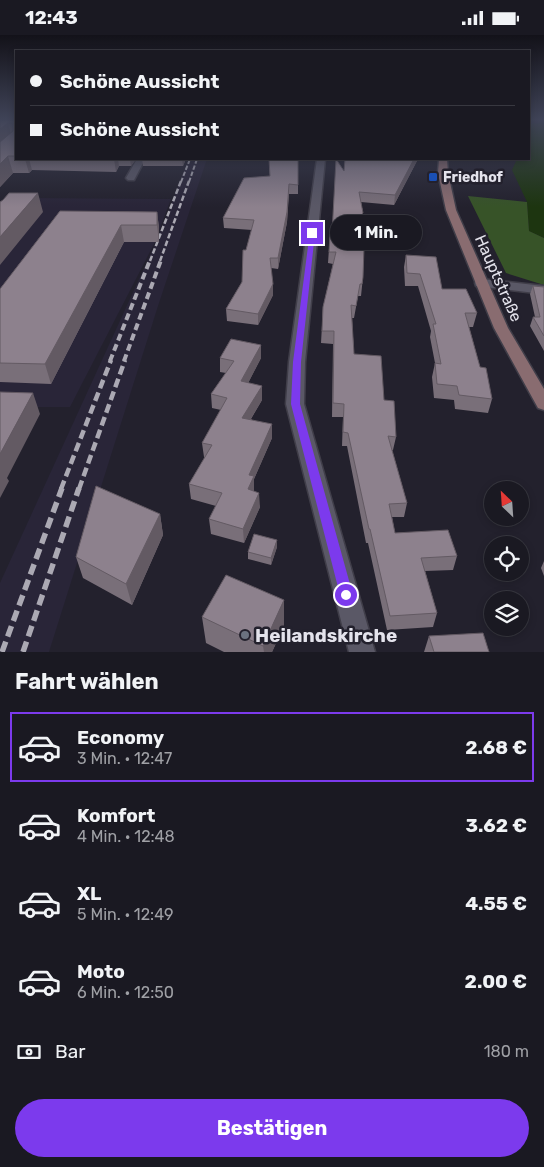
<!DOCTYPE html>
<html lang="de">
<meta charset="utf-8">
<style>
:root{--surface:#1a1922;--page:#23222a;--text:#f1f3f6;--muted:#9fa0a5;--line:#383840;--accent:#7c3aed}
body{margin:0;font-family:Rubik,sans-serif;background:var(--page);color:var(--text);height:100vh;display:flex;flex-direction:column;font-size:19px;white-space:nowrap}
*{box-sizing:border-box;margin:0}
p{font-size:16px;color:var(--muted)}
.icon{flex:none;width:28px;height:28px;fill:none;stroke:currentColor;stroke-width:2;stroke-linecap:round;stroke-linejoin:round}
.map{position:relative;height:617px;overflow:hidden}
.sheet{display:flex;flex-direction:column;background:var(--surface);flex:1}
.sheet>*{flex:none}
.top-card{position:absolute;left:15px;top:15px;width:515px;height:110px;border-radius:0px;box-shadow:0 2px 8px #0003,0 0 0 1px var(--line);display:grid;align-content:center;height:110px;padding:0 15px;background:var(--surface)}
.needle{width:32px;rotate:335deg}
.fabs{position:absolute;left:484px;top:446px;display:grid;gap:10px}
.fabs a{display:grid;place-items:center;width:45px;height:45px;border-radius:50%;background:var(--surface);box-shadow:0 2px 8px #0003,0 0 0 1px var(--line);font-size:25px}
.end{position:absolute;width:22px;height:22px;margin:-11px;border:6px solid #7c3aed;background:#fff;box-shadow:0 0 0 2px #fff}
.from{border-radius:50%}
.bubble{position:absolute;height:35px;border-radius:18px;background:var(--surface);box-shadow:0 2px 8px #0003,0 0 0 1px var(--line);font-size:16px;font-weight:700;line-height:35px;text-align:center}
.top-card b{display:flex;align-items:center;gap:18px;height:48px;font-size:19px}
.top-card b+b{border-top:1px solid var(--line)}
.top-card i{width:12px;height:12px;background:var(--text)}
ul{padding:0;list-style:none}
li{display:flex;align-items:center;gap:15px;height:70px;margin:0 10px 8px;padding:0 5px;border:2px solid transparent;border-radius:0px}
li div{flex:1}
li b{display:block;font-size:19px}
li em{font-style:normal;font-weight:700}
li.selected{border-color:var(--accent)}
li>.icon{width:45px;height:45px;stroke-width:1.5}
h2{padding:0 15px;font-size:22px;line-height:60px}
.pay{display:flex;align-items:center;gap:12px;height:55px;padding:0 15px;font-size:19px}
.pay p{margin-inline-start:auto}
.action{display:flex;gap:10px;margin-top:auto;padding:10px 15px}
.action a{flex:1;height:58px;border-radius:30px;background:var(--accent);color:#fff;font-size:20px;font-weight:700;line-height:58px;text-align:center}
.status{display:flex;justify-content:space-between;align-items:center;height:35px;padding:0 25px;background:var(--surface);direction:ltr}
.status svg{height:14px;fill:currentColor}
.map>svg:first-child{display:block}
.built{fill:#292538}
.green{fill:#1d3510}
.forest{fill:#375328}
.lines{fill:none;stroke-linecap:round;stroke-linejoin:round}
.street-casing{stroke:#403e49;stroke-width:3}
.secondary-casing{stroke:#403e49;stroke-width:3}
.street{fill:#5a5866;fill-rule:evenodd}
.secondary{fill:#896c70;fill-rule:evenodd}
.rail-far4{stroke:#aba9b3;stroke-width:2;stroke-dasharray:4.5 2;stroke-linecap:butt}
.rail-far3{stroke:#aba9b3;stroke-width:2.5;stroke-dasharray:5.5 2.5;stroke-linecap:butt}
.rail-far2{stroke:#aba9b3;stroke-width:4;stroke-dasharray:7 4;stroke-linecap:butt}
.rail-far1{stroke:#aba9b3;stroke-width:4.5;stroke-dasharray:9 4.5;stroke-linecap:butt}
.rail{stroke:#aba9b3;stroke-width:5.5;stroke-dasharray:11 5.5;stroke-linecap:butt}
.wall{fill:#796f79}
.shaded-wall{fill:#635a63}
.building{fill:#8d818d;stroke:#635a63}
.route{fill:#7c3aed}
.transit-dot{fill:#1a4fb4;stroke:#23212d;stroke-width:2}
.worship-dot{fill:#6b7280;stroke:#23212d;stroke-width:2}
.labels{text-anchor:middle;stroke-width:5;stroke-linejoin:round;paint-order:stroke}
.far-poi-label{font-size:14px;font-weight:bold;fill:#e4e3ec;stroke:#23212d;text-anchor:start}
.street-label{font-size:16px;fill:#e4e3ec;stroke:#23212d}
.near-poi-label{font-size:19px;font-weight:bold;fill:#e4e3ec;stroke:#23212d;text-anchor:start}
</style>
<div class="status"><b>12:43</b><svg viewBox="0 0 49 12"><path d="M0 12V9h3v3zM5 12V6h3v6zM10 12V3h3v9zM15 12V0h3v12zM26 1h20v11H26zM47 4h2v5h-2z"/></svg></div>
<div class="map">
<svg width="544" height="617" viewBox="0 0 544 617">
<rect width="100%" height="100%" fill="#23212d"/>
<!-- built -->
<path class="built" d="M189,124H207L158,271L49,617H0V548L156,207Z
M26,163L171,164L155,207L70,372H0V192Z"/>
<!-- green -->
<path class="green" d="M544,87V203L529,196L527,167L512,135L517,124H529V93L530,89Z"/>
<!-- forest -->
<path class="forest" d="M468,161L527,167L529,196L544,203V250L506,238Z"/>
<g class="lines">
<!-- street casing -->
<g class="street-casing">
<path id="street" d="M137,124H145L134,145H128L126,143Z
M317,124H325L305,327L304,369L375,617H349L286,369L289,327Z
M481,244L544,251V259L476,251L475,248L476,245Z"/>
</g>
<!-- secondary casing -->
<g class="secondary-casing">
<path id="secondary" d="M439,124H447L448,138L456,175L508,293L544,354V375L538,373L494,293L446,175L438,138Z"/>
</g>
<!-- street -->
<use href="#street" class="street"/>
<!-- secondary -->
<use href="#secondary" class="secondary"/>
<!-- rail-far4 -->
<path class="rail-far4" d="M181,147L190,124
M189,147L197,124"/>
<!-- rail-far3 -->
<path class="rail-far3" d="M150,226L181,146
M160,226L189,146"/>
<!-- rail-far2 -->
<path class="rail-far2" d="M110,326L150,225
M124,326L161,225"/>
<!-- rail-far1 -->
<path class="rail-far1" d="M61,454L111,325
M79,454L125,325"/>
<!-- rail -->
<path class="rail" d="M2,617L62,453
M23,617L79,453"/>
</g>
<!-- wall -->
<path class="wall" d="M0,85H16V124H136L131,131H119L116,137L32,135L29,138H13L0,152Z
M142,124H186L183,131H143Z
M269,124L298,150V159H289L287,187L278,234L271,233L273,260L258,290L227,286L226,274L242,247L246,215L252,195L224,193L223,183L270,141Z
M418,124L394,170L361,167L363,178L362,189L359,192V213L363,242L361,261H358L354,283H352L354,319L384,365L396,402L393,415H392L407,468L404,482H392L395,498L457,521L453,535L425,536L437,578L433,592L387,595L368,508H366L347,411H342L343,382H332L333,309L321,308L323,272L333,229L328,228L330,199H332L344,136Z
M60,176L157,177L159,193V207H124L51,349L0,347V254Z
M406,220L442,254L477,278L473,292H469L480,332L492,364L488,378L455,374L454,365L434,363L432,342L435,328L430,302L431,296L418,251H405L404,232Z
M533,251L544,252V316L530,291L533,282H535L530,259Z
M261,310V323L248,348L262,351V365L251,384L272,403L254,444V456L260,472L244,508L211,499L209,484L216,471L191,464L189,449L205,422H204L202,408L221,375L212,373L211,359L226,338L220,337V323Z
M160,479L163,500L132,570L83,543L76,522Z
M277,512L271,530L248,524V517Z
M544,526V541L541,533Z
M202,582L284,591L272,617H224L206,608Z
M429,601L489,617H424Z"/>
<!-- shaded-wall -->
<path class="shaded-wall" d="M8,88L12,104L0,114V94Z
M8,121L13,138L0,152V129Z
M25,124H29L32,135L29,138Z
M114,124H118L119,131L116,137Z
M130,124H136L131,131Z
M182,124H186L183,131Z
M414,124H418L394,170L395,160Z
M289,149L287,187L278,234V223Z
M38,158L43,177L0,230V202Z
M157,177L159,193V207L157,190Z
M363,178L362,189L358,193L359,182Z
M121,190L124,207L51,349L45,329Z
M273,249V260L258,290V279Z
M261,310V323L242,360L241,346Z
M262,351V365L243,397L242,383Z
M33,358L40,379L7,443L9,446L0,463V419Z
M272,389V403L254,444V456L248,469V454L249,440Z
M259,458L260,472L244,508L243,494Z
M160,479L163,500L132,570L126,549Z
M277,505V512L271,530V523Z
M284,565V591L272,617H264L263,611Z"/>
<!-- building -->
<path class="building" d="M0,85H16V121H8L0,129V107L13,96V88H8L0,94Z
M269,124H298V150L289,149L287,177L278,223H270L273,249L258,279L226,274L242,247L243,215H246L254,185L223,183L244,143L270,141Z
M336,124L344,136L345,124H414L395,160L359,157L363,178L359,182V213H364L363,242L362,249H360L356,271L351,270L354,319L381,321L384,365L394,366L396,402L388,401L407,468L389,469L395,498L448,495L457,521L421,523L437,578L390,581L370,494H369L348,398L343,397L344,369L333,368L334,296H322L323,272L336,217H329L330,199H332Z
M9,158H38L0,202V167L3,165Z
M60,176L157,177V190H121L45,329L0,328V254Z
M406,220L436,222L442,254H466L477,278H465L480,332L486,333L492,364L459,360L457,351L437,349L435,328L441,329L433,289H436L420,239L407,238Z
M533,251L544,252V301L533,282H540Z
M231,304L261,310L241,346L262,351L242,383L272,389L249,440L254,441L248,454L259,458L243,494L209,484L222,458L189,449L212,410L202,408L227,363L211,359L234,326L220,323Z
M0,357L33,358L0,419Z
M96,451L160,479L126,549L76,522Z
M254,499L277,505L271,523L248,517Z
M226,540L284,565L263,611L202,582Z
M483,598L489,617H434L429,601Z"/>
<!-- sky -->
<linearGradient id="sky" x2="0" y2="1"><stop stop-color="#131219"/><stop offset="0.49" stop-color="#3f4357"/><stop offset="1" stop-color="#3f4357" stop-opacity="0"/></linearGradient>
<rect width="544" height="172" fill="url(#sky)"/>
<!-- route -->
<path class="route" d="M310,196L315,198L301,327L300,369L353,560L351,564L346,566L342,564L340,560L291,369L293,327Z"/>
<!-- markers -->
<rect class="transit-dot" x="428" y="137" width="10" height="10" rx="2.5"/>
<circle class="worship-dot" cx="245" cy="600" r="5"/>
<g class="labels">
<!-- far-poi labels -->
<g class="far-poi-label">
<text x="443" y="147">Friedhof</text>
</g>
<!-- street labels -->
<g class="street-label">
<text transform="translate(499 243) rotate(66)" y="6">Hauptstraße</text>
</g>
<!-- near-poi labels -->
<g class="near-poi-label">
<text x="255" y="607">Heilandskirche</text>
</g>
</g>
</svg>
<div class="fabs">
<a><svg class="needle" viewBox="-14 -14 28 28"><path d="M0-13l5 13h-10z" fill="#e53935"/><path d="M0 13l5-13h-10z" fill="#9fa0a5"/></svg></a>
<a><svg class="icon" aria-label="locate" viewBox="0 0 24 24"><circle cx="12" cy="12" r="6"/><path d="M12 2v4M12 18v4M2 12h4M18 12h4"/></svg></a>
<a><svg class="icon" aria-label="layers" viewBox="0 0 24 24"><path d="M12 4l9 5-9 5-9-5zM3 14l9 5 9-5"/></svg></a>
</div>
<i class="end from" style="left:346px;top:560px"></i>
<i class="end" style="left:312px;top:198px"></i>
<div class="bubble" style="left:330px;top:180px;width:92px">1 Min.</div>
<div class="top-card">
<b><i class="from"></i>Schöne Aussicht</b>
<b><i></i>Schöne Aussicht</b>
</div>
</div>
<section class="sheet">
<h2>Fahrt wählen</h2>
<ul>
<li class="selected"><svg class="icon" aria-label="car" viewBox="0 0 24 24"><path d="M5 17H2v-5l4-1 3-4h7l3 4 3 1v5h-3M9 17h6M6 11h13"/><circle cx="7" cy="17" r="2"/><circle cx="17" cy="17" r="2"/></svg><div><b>Economy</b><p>3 Min. · 12:47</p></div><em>2.68 €</em></li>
<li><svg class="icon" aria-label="car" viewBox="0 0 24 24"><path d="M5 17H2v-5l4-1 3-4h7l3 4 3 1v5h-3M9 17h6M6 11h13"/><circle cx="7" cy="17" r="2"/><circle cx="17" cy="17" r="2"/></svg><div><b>Komfort</b><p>4 Min. · 12:48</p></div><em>3.62 €</em></li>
<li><svg class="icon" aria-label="car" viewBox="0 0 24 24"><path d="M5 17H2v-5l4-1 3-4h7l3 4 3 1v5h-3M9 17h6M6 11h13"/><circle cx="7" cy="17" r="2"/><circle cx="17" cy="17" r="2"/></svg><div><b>XL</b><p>5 Min. · 12:49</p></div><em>4.55 €</em></li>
<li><svg class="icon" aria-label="car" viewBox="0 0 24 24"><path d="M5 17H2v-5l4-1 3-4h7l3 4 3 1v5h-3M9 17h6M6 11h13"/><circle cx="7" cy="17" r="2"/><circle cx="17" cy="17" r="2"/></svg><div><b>Moto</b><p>6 Min. · 12:50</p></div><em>2.00 €</em></li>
</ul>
<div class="pay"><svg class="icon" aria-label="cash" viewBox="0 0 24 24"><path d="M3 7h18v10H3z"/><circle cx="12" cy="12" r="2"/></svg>Bar<p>180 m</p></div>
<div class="action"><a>Bestätigen</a></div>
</section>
